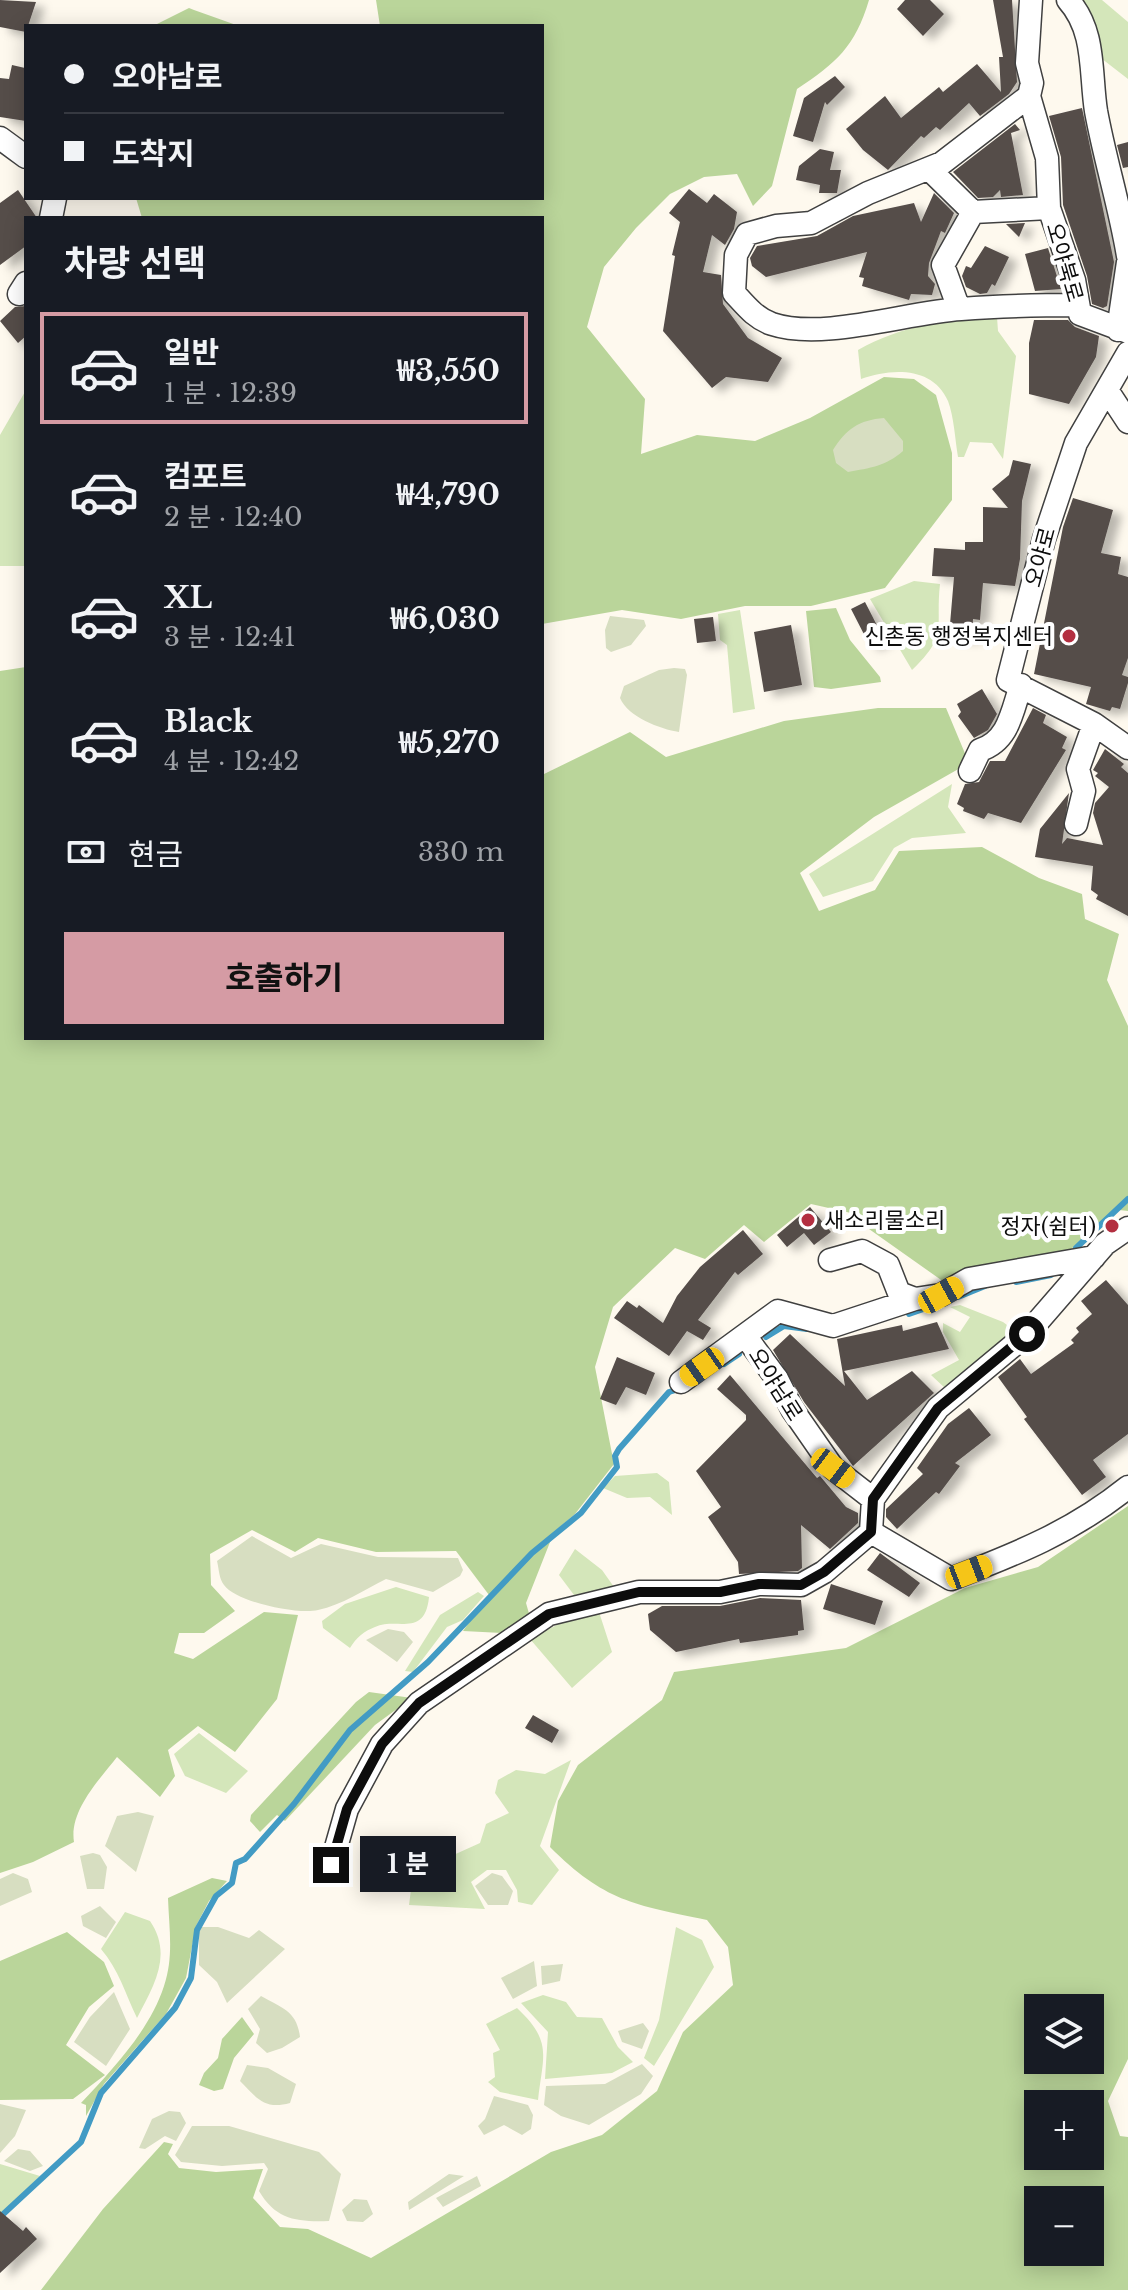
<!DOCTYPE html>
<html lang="ko">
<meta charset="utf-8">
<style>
:root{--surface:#171b24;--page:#242831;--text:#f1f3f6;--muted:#9ea1a6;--line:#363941;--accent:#d59ba4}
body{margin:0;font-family:"Libre Baskerville","Noto Sans KR",serif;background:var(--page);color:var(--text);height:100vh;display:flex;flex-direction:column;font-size:30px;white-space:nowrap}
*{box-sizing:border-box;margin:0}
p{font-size:26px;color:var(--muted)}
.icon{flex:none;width:44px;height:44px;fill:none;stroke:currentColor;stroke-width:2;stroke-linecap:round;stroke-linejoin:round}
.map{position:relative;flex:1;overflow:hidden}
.details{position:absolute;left:24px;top:216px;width:520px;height:824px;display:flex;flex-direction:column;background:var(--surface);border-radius:0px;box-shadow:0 4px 20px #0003}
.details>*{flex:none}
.banner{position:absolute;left:24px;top:24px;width:520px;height:176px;border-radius:0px;box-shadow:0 4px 20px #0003;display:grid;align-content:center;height:176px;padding:0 40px;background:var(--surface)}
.controls{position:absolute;left:1024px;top:1994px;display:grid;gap:16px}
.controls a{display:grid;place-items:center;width:80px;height:80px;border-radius:0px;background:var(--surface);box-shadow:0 4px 20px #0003;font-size:40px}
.end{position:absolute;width:36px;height:36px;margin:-18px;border:10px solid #0d0d0d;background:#fff;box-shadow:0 0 0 4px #fff}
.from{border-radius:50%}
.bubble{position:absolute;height:56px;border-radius:0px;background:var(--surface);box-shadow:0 4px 20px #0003;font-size:26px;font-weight:700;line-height:56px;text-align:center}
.car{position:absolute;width:24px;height:48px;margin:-24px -12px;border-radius:10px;box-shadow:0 0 6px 2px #0007;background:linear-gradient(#f5c518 24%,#345 0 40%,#f5c518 0 76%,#345 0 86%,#f5c518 0)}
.banner b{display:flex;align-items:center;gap:28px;height:76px;font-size:30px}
.banner b+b{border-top:2px solid var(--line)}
.banner i{width:20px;height:20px;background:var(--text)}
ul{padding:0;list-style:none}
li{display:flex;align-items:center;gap:24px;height:112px;margin:0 16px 12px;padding:0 24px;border:4px solid transparent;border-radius:0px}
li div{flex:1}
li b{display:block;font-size:30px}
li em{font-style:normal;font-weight:700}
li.selected{border-color:var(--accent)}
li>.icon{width:72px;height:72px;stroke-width:1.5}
h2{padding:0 40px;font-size:36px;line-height:96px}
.pay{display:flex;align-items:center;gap:20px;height:88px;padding:0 40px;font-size:30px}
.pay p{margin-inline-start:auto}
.button{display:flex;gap:16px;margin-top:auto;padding:16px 40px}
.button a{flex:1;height:92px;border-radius:0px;background:var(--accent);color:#111;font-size:32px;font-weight:700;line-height:92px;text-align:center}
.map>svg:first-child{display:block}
.green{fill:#d4e6ba}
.forest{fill:#bad59a;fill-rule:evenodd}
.cemetery{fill:#d7dec1}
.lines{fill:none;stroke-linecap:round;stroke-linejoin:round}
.stream{stroke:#429bc4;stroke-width:6}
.building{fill:#554d4a;filter:url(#shadow)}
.street-casing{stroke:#404040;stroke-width:25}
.street{stroke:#fff;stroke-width:22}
.route{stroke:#0d0d0d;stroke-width:10}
.poi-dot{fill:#b32f40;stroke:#fff;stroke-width:3}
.labels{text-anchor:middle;stroke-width:8;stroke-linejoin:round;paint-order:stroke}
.street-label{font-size:22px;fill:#0d0d0d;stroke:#fff}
.poi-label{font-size:22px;fill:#0d0d0d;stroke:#fff;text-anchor:end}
</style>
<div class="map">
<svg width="1128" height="2290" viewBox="0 0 1128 2290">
<defs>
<filter id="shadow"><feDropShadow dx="9" dy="5" stdDeviation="4" flood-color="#0004"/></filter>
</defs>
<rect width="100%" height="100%" fill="#fef9ee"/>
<!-- green -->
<path class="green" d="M1079,0H1102L1128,22V79L1097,55Z
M997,317L998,331L1016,356L1003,459L992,443L970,442L964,457H958C955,439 954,417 948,401C933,366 891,368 861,379L858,350C902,325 947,320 997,317Z
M26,390V566H0V435Z
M914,581L940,584C935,629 949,634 912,670L870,599Z
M740,610L755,709L733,713L727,645L720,640L718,614Z
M952,784L948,807L966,833L912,838L894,848L873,881L823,897L809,874Z
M960,1305L1003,1322L1015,1331L946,1389L931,1375L959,1360L943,1332V1323L960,1332L970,1317L950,1307Z
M657,1473L669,1482L672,1515L650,1497L627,1498L603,1488L615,1476Z
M575,1549L602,1570L614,1587L574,1595L559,1575Z
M396,1587L429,1597C425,1638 397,1617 375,1627C364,1631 356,1638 350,1648L323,1628L322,1621L345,1604Z
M478,1592L484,1596L463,1620L447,1627L413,1672L405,1671L440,1615Z
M599,1612L612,1652L572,1688L530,1639L576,1615Z
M199,1733L248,1771L226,1793L185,1776L174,1754Z
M571,1760L540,1846L559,1870L532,1905L518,1902L517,1890L506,1870H487L471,1882L485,1909L409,1905L416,1851L449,1857L480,1843L486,1824L509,1813L495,1793L498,1780L516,1770L545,1774Z
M125,1912L150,1921C173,1955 154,1985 137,2018C125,1993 119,1970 101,1949Z
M676,1927L702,1940L714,1967L654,2066L644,2058L659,2020Z
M543,1995L566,2002L577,2017L602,2018L618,2047L633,2062L612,2073L545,2079L548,2032L521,2003Z
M517,2008C553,2042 543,2055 538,2100L500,2092L488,2082L495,2077L493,2053L500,2050L486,2024Z
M0,2164L40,2176L0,2215Z"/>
<!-- forest -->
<path class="forest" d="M376,0H869C855,47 836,63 797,89L772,186L753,206L737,174L704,177L670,194L636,228L604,267L587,327L645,399L641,454L697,435L755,441L810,418L884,377L914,379L936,395L952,453V500L885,588L811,606H745L681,619L622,610L542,624V218H142L136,198H542V26H380Z
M189,8L194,10L239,26H153Z
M836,608L850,640L880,677L881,682L831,689L814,687L806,611Z
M26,667V1038H542V775L630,732L666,757L784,721L878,708H946L969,763L874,817L800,873L819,911L875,890L899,851L982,847L1039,878L1082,894L1085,919L1119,934L1107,980L1128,1026V1211L1119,1210L1098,1224L1068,1252L944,1282L869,1229L860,1215L811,1204L764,1242L744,1225L705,1259L675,1248L613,1307L595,1367L614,1464L575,1514L554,1532L526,1603L530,1617L502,1633L463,1631L489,1595L456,1551L376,1552L318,1538L295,1552L252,1530L210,1554L211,1585L235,1611L204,1633H179L174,1653L193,1659L264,1612L298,1615L277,1699L235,1752L198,1726L168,1750L175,1776L160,1797L117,1757C99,1780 69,1811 74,1842L33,1862L0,1873V671Z
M1128,1506V2059L1108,2101L1120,2136L1128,2137V2290H41L103,2209L164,2142L173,2144L168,2154L179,2168L216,2172L263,2169L253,2198L280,2227L308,2229L371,2258L551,2152L602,2135L657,2091L683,2032L733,1985L728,1947L707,1920C634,1905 604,1901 550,1847L558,1801L578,1765L662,1700L674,1672L846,1648L965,1588L1038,1567ZM1038,2008H1090V2060H1038ZM1090,2104V2156H1038V2104ZM1090,2200V2252H1038V2200Z
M369,1692L412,1698L375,1725L285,1821L277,1815L260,1832L250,1821L251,1815L356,1702Z
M212,1878L227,1881L209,1901L196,1926L186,1978L166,2014L104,2084L86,2116V2105L81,2103C112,2070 150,2030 164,1986C174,1957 169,1928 168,1898Z
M67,1932L104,1962L114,1986L89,2007L66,2045L105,2075L73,2099L0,2100V1961Z
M242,2017L254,2034L234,2058L223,2089L214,2091L199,2085L204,2073L218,2058L222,2039Z"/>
<!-- cemetery -->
<path class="cemetery" d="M884,418L903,441V451C886,466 870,468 848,472L836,463L833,450C846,429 859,420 884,418Z
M610,616L644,620L646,626L631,645L611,652L606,648L605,630Z
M674,668L685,669L687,675L679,732C660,729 628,717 620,698L624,686L659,670Z
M252,1536L291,1558L321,1544L378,1557L458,1558L463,1570L460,1576L433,1592L386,1579C364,1590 342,1605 318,1610C298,1615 236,1602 224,1585C219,1579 219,1569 217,1561Z
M388,1629L404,1632L413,1642L397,1662L366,1640Z
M138,1812L154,1816L136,1872L105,1846L117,1816Z
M93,1853L100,1855L107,1867L104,1889H87L80,1856Z
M13,1873L28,1879L32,1892L0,1906V1879Z
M492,1873L502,1876L513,1891L508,1905H488L475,1886Z
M100,1906L116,1922L106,1938L83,1926L81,1916Z
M199,1927H218L249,1938L259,1930L285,1949L227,2003L217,1982L199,1965Z
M534,1961L537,1986L513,1999L501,1978Z
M563,1964L560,1981L542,1985L541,1966Z
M114,1992L130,2029L106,2066L74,2042L90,2017Z
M261,1996C282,2008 297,2011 300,2037L282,2048L267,2053L256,2043L260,2029L248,2009Z
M643,2023L649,2031L642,2049L622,2042L618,2031Z
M642,2064L653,2076L641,2094L589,2125L561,2116L544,2105L546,2086L605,2084Z
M247,2065L268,2068L296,2084L290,2103C264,2110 257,2098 240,2081Z
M494,2096L528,2105L533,2115L531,2129L522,2135L504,2125L484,2135L478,2126L485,2119Z
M0,2104L26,2110L15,2136L0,2153Z
M169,2111L180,2112L186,2123L176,2141L165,2136L145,2149L139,2148L152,2119Z
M192,2126H229L319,2152L341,2174L329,2221C297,2222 276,2220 259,2191L268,2169L264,2163L222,2166L181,2162L175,2155Z
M18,2149L30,2151L43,2166L30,2171L4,2161Z
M449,2174L464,2176L409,2210L408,2202Z
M477,2176L481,2186L443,2207L436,2198Z
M354,2199L367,2200L373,2214L363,2222L347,2221L342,2210Z"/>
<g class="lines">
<!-- stream -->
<path class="stream" d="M1076,1248L1128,1199
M1016,1282L1051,1275
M958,1297L985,1286
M909,1314L932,1306
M766,1337L784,1326L807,1329
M724,1364L739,1354
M0,2217L81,2142L101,2093L175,2008L191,1978L197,1930L216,1896L232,1883L236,1863L245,1859L294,1804L350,1730L428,1662L532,1553L581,1513L617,1467L615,1456L619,1449L669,1392L679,1389"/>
</g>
<!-- building -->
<path class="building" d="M0,0L36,2L26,32L0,27Z
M905,0H930L944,14L923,36L897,9Z
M993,0H1012L1017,82L1009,94L980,116L969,103L940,130L936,127L924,138L921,136L888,170L863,150L846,129L885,96L901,118L939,87L943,92L977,64L1001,92L999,57H1003Z
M12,65L25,68L26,121L0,117V78L9,79Z
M835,76L845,87L827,105L825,102L813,142L793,136L804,98Z
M1082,108L1114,262L1107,306L1103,308L1092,304L1087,276L1063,205L1061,157L1049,116Z
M1015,124L1020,130L1011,133L1023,195L1001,197L1000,190L993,197L978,198L953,172Z
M1128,142V167L1123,168L1117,145Z
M820,149L834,152L830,170H841L837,193H819L820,185L796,180L799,166Z
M689,189L707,203L714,194L737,212L734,229L725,245L712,235L703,272L721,275L723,304L748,338L782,358L768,382L726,377L712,388L663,331L675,256L672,255L680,222L669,213Z
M18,190L37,218H26V246L0,265V203Z
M934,193L954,213L945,233L941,231L929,263L928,276L935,284L932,295L911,294L909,300L862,286L864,278L859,277L867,252L766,277L752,266L750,258L757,246L817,236L853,216L914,203L921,222Z
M1025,223L1019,237L1006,224Z
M985,246L1009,257L995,286L992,284L987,293L980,294L966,287L962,276L966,266L971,268Z
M1048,248L1061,289L1035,291L1025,254Z
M26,306V336L18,343L0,321L15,307Z
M1034,320H1068L1075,327L1099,336L1096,357L1069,404L1029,394V343Z
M1013,460L1031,464L1022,501L1020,559L1015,586L983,583L980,620L973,619L972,638L949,636L954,577L932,576L934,548L965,550V542H983V507L1008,508L992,489L1009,475Z
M1073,498L1113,510L1101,553L1121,557L1118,574L1128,577V658L1122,675L1128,677V683L1120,709L1112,707L1110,711L1086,704L1091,687L1034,674L1063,527Z
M865,602L884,639L870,646L851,609Z
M713,617L716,641L697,643L694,619Z
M791,625L802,685L764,692L754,632Z
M982,689L997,714L988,730L974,738L958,716L961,712L957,704Z
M1033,708L1046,715L1043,723L1067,737L1062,748L1066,750L1021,823L988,813L984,819L963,811L964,808L957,804L965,784L979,782L990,761H1005Z
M1105,749L1124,764L1121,767L1128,773V916L1096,899L1098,895L1091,890L1093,866L1035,857L1040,829L1069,793L1062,844L1067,838L1103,845L1093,813L1095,803L1109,787L1095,776L1098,773L1093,770Z
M810,1207L831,1232L814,1245L804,1233L787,1247L777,1235Z
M743,1230L763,1254L738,1275L735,1272L698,1320L711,1328L703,1340L687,1331L669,1356L614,1318L627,1301L637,1308L639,1305L663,1323L677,1296L700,1267Z
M1106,1280L1128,1305V1434L1093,1460L1106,1477L1082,1495L1024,1419L1027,1417L998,1377L1020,1359L1031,1374L1074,1343L1071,1340L1079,1332L1076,1328L1092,1314L1081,1301Z
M937,1322L949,1349L844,1371L867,1400L912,1371L934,1393L853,1466L804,1402L773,1350L790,1334L845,1386L837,1339L902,1325L903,1331Z
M617,1357L655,1373L646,1395L626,1387L616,1405L600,1399Z
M730,1375L817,1478L820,1476L846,1507L858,1513V1523L830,1549L801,1525L802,1568L798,1571L739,1574L738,1562L708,1517L721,1507L696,1471L746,1420V1415L717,1389Z
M969,1408L991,1435L955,1463L960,1466L939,1494L936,1492L897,1529L886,1517V1509L923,1474L917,1468L948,1424Z
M880,1553L920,1583L909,1597L867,1570Z
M831,1584L883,1601L875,1625L823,1609Z
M760,1598L801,1600L804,1630L798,1631V1635L740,1643L739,1639L676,1652L650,1630L648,1614L662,1606H720Z
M533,1715L559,1730L552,1743L525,1728Z
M395,1845L408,1852L394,1877L381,1870Z
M0,2211L23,2231L26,2227L37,2239L0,2273Z"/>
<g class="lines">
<!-- street casing -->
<g class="street-casing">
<path id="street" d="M1031,0L1027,63L1032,83L1029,96L1047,158L1049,208L1074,280L1080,314L1128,332
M1068,0C1096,31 1090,73 1096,111C1105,160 1120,207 1128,256
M1029,96L942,163L868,193L811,223L776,226L747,234L736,255L734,293C746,306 755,318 772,324C823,341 908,312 961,309C1000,306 1039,305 1078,305
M0,138L26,157
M929,169L973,212
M973,212L1049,208
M51,218L55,198
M19,294L26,283
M959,309L943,265L973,212
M1118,330L1128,262
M1128,353L1076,443L1044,539L1008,680L1094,724L1128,748
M1107,390L1128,422
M970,771L980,750C1009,741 1012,711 1021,685
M1076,824L1084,791L1078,769L1094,724
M830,1260L862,1251L888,1265L899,1293L915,1299
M746,1337L777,1379L792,1409L833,1468L873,1499
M681,1382L778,1311L833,1326L915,1299L941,1295L969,1279L1094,1257
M871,1532L951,1579C1016,1554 1072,1532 1128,1487
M331,1865L347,1809L382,1744L419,1703L549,1614L639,1592H720L759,1584L801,1585L824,1572L871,1532L873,1499L938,1408L1027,1334L1105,1244L1128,1228"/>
</g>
<!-- street -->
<use href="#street" class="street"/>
</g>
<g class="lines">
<!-- route -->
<path class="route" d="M331,1865L347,1809L382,1744L419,1703L549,1614L639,1592H720L759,1584L801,1585L824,1572L871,1532L873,1499L938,1408L1027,1334"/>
</g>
<!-- markers -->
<g class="poi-dot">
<circle cx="1069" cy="636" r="8"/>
<circle cx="808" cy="1220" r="8"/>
<circle cx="1112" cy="1226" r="8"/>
</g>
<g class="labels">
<!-- street labels -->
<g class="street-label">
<text transform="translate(1065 262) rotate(74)" y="8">오야북로</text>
<text transform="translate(1040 557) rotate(-75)" y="8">오야로</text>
<text transform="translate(776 1384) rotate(58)" y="8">오야남로</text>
</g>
<!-- poi labels -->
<g class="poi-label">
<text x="1053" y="644">신촌동 행정복지센터</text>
<text x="824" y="1228" text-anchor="start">새소리물소리</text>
<text x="1096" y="1234">정자(쉼터)</text>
</g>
</g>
</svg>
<div class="controls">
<a><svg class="icon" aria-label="layers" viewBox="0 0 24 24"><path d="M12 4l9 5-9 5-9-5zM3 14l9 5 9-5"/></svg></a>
<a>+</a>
<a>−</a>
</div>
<i class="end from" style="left:1027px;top:1334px"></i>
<i class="end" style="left:331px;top:1865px"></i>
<div class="bubble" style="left:360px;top:1836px;width:96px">1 분</div>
<i class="car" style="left:941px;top:1295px;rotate:61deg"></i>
<i class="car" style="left:702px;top:1367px;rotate:235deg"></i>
<i class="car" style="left:833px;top:1468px;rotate:127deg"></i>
<i class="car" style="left:969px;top:1572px;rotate:69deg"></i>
<div class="banner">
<b><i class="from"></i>오야남로</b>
<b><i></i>도착지</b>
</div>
<section class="details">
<h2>차량 선택</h2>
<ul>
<li class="selected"><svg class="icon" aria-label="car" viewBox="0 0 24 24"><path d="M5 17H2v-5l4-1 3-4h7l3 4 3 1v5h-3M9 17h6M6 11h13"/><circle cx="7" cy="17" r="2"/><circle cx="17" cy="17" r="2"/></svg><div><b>일반</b><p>1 분 · 12:39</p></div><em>₩3,550</em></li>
<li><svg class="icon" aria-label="car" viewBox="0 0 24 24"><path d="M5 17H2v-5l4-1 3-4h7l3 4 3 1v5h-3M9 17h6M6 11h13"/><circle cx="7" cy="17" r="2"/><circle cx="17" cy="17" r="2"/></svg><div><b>컴포트</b><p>2 분 · 12:40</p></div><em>₩4,790</em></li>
<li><svg class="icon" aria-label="car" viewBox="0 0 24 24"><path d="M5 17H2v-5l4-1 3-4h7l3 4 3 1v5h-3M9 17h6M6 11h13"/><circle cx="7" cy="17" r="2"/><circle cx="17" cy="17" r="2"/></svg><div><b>XL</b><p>3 분 · 12:41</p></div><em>₩6,030</em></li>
<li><svg class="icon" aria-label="car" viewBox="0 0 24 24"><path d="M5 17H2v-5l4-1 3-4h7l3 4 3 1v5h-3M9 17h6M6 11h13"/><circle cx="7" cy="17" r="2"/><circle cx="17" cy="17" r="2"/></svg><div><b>Black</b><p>4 분 · 12:42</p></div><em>₩5,270</em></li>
</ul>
<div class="pay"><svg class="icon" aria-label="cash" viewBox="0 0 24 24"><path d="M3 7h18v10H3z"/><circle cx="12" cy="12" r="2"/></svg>현금<p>330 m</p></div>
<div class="button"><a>호출하기</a></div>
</section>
</div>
